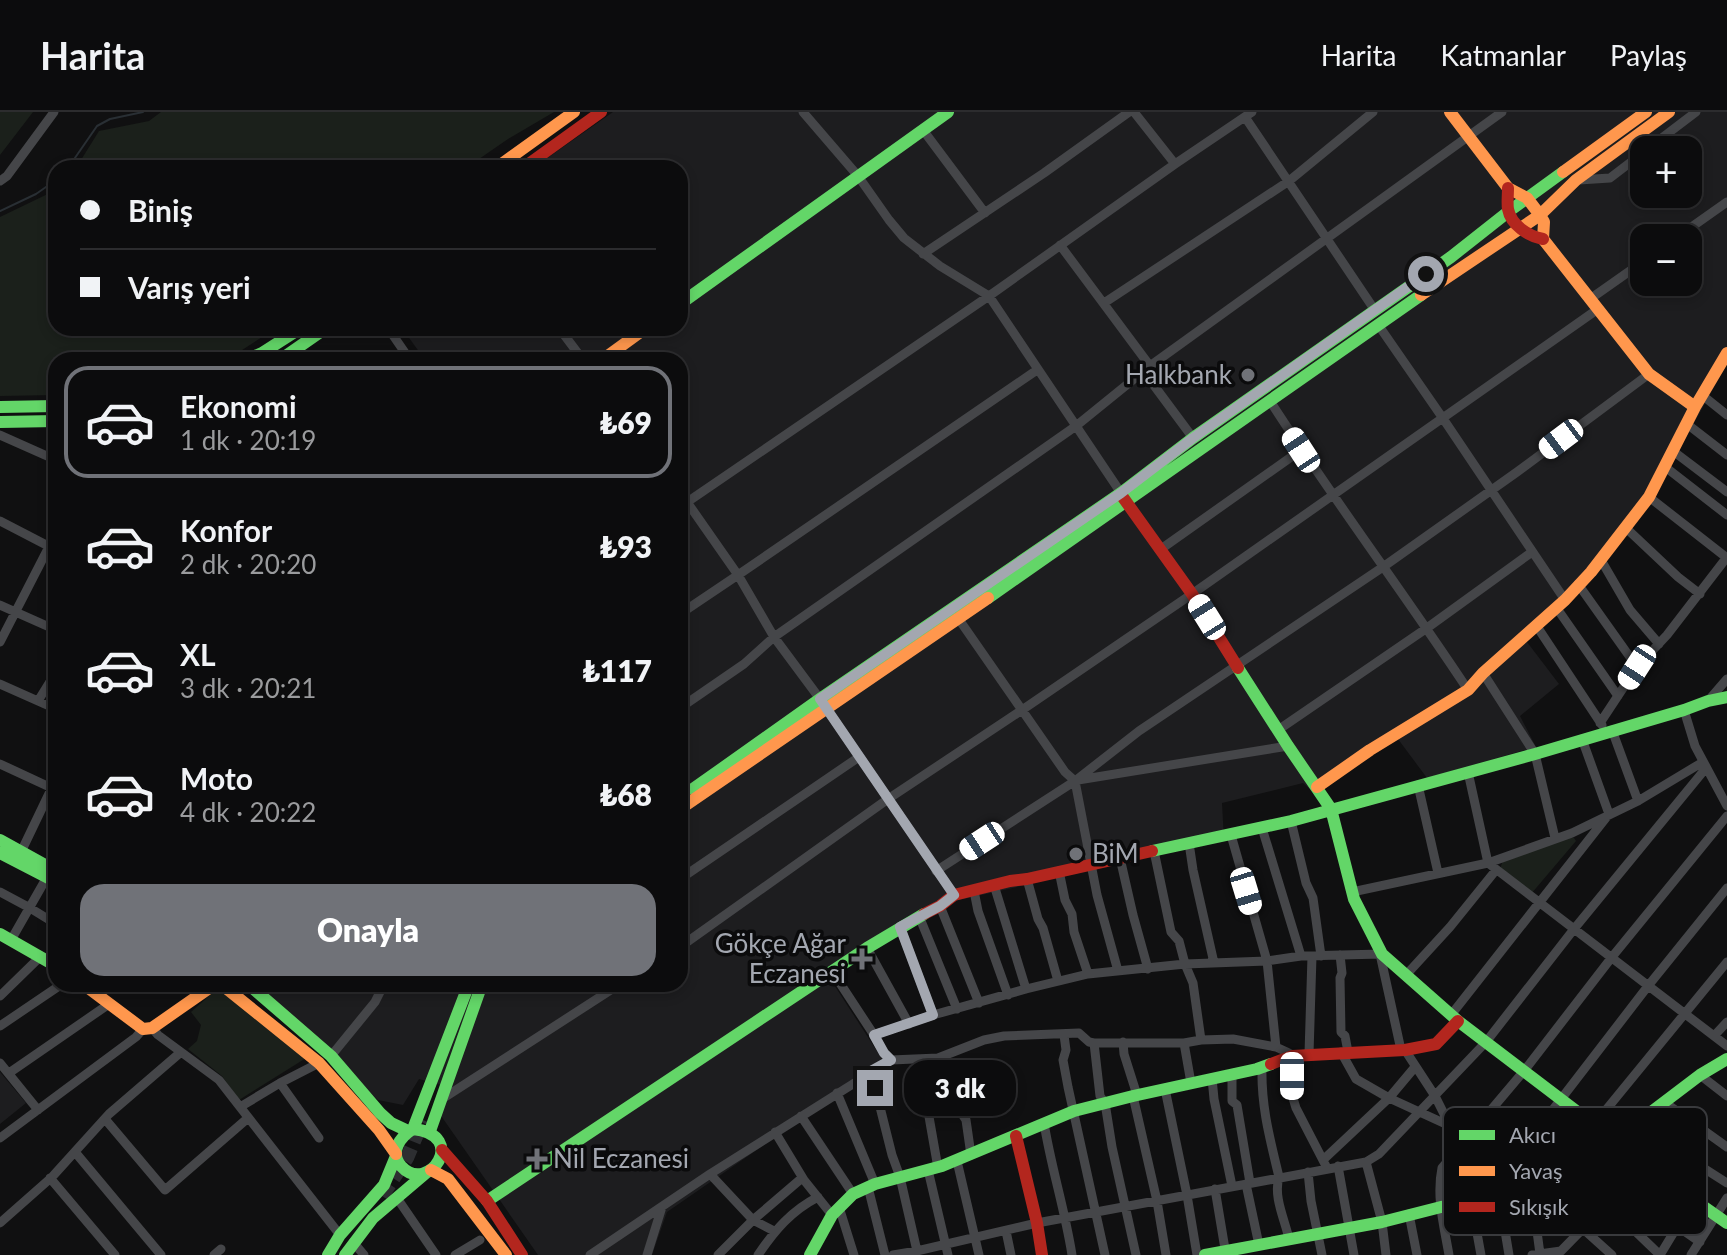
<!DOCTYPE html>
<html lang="tr">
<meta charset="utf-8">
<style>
:root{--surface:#0c0c0d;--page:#1a1a1b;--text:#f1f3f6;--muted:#9a9b9d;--line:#2c2c2e;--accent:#707278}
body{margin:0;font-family:Lato,sans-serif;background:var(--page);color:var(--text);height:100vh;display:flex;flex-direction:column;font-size:30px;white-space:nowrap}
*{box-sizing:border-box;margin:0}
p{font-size:26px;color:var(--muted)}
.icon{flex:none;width:44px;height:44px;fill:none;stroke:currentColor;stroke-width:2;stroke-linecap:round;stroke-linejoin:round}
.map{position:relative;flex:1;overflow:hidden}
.drawer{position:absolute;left:48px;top:240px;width:640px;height:640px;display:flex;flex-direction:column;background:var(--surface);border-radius:24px;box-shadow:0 4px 12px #0003,0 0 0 2px var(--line)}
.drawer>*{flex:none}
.banner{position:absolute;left:48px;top:48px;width:640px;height:176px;border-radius:24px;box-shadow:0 4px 12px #0003,0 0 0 2px var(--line);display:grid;align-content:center;height:176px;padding:0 32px;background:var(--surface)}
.controls{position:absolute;left:1630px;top:24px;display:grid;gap:16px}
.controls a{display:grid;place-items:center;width:72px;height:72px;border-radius:16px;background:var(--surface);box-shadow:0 4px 12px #0003,0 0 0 2px var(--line);font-size:40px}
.end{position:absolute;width:36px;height:36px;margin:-18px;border:10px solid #a3a7b0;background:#111;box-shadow:0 0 0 4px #111}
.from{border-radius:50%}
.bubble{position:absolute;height:56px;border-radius:24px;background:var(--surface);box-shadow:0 4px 12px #0003,0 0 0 2px var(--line);font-size:26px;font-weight:800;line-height:56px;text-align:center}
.car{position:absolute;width:24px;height:48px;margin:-24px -12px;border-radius:10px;box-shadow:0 0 6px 2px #0007;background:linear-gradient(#fff 24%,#345 0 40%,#fff 0 76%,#345 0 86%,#fff 0)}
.banner b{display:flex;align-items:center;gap:28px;height:76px;font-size:30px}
.banner b+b{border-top:2px solid var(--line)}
.banner i{width:20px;height:20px;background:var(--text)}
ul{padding:14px 0 0;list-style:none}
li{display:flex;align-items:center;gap:24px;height:112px;margin:0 16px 12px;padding:0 16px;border:4px solid transparent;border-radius:24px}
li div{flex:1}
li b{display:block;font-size:30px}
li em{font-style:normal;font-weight:800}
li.active{border-color:var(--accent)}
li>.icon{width:72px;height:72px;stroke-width:1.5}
.cta{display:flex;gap:16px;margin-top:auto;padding:16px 32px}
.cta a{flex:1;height:92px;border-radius:24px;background:var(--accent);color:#fff;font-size:32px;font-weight:800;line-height:92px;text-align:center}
header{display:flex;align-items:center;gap:48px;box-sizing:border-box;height:112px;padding:0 40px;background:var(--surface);border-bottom:2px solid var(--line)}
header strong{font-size:38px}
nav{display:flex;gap:44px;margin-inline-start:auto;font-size:28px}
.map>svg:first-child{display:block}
.built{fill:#1d1d1f;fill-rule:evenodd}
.green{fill:#1b201b}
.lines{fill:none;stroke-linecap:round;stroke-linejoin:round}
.stream{stroke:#292f34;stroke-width:2}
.primary-tunnel{stroke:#2d2e31;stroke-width:14;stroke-dasharray:14 7;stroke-linecap:butt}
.street{stroke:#454649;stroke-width:9}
.fast{stroke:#63d668;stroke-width:12}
.slow{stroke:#ff974d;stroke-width:12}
.jam{stroke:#b3261e;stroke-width:12}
.route{stroke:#a3a7b0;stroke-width:10}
.poi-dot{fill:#707278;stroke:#0b0b0c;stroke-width:3}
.labels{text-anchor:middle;stroke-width:7;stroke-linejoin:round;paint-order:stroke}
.poi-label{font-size:26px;fill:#a3a7b0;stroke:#0b0b0c;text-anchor:end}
.key{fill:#0b0b0c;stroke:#393a3d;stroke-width:2}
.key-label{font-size:22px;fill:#a3a7b0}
</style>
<header>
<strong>Harita</strong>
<nav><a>Harita</a><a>Katmanlar</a><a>Paylaş</a></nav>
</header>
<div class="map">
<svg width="1727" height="1143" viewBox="0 0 1727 1143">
<rect width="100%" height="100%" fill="#101011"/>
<!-- built -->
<path class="built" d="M613,0H1727V252L1674,347L1584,468L1524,526L1559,572L1520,604L1536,635L1427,666L1398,627L1314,681L1303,671L1222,691L1224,728L937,793L829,865L884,950L667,1100L652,1143H538L437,998L448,975L419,967L403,993L378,988L251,872H680V248H425L402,216H680V56H533ZM1644,38H1688V82H1644ZM1644,126H1688V170H1644Z
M0,960L26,991L0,1012Z"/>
<!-- green -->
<path class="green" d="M0,0H33L0,43Z
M161,0H554L508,27L466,56H76L99,19L149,9Z
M56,78V216H276L239,240L215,248H56V283L0,284V105Z
M1568,725L1574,726L1576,729L1531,782L1500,757L1503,748Z
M218,876L306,946L239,988L222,964L188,937L197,929L201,913L191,900Z"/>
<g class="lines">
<!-- stream -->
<path class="stream" d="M68,56L97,14L110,7L143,0
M0,99L36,82L56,68"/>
<!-- primary-tunnel -->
<path class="primary-tunnel" d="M382,1084L407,1046L423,1008"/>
<!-- street -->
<path class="street" d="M803,0L858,64L889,108L904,126L940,154L989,184L1175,52L1134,0
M1245,5L1374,197
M923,18L985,101
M1646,38L1696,0
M1175,52L1252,0
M1579,68L1610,66L1644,40
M0,69L7,64L54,0
M1676,126L1727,90
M1060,133L1150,254
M923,142L1044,61L1129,0
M1590,187L1644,149
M1104,191L1289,69L1373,0
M1379,214L1442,305L1565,488
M388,216L410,248
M559,216L583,248
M1144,260L1193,326
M1702,283L1727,303
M1270,289C1333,387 1404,481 1468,578
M1687,312L1727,343
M0,323L56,348
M1673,339L1727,380
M1664,354L1727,403
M680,380L738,463L680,502
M1649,385L1727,446
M680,395L989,184L1121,381
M0,409L56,438
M1626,416L1678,465L1700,482
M1161,437L1301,338
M1601,448L1630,498L1659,532
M1578,472L1637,555
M0,493L56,518
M1556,495L1618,584
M958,506L1065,660L1075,669L1097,783L1118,859
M1536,513L1602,613
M0,530L56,421
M1483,561L1535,642L1555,726
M0,572L56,597
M38,589L56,560
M1708,589L1727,567
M680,596L744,552L774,525L1076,314L1150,254L1502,0
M1684,598L1695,634L1727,694
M1600,611L1637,555L1667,523L1727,445
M1278,618L1427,516L1532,440
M1612,618L1638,689
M0,652L56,678
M1468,660L1488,751L1727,934
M1078,668L1288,634
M1418,673L1438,761
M1291,709L1306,771L1313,786L1321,844
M1262,716L1301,844
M1231,723L1267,849L1276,935
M1189,731L1193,758L1214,851
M1154,739L1171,820L1179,829L1185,852L1193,871L1201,928
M21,740L56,667
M1120,746L1133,803L1148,857
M936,759L1075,669L1139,619L1383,455L1517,360L1649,262
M1059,759L1065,788L1072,802L1074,820L1088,862
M680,767L859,645
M1027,767L1038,807L1043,816L1058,869
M994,773L1026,877
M974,779L978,799L1008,883
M0,780L30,796L56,812
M1352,780L1488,751L1572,721L1638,689L1703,650
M954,783L820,587L774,525L738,463L1037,258
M940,794L979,891
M919,804L957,897
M900,815L933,903
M11,828L47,765
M680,835L888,687L1022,598L1192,482L1598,197
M867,836L909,912
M1380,842L1401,938
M1340,843L1342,861L1340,866L1341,920L1345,924L1348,940
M832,859L874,923L884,941L891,948
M1406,863L1450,815L1496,758
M0,884L41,844
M1451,903L1609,702L1582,627
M0,914L62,872
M152,916L158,923L219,968L340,1123
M874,923L933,903L1026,877L1088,862L1185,852L1267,849L1301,844L1382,842
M1064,923L1066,938L1063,948L1068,975L1105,1143
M1714,924L1727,910
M1123,930L1124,942L1137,983
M1094,931L1100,984L1105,991L1112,1035L1136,1143
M1184,931L1191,971
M1405,938L1435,984L1450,1014
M1341,940L1356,967L1389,986L1450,1014L1466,1028
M1309,942L1312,844
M331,944L375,890L384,872
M938,946L942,962L953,988L966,1008L971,1043
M923,947L928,999L938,1056
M0,951L38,998
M1262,955C1261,995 1270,1027 1279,1065C1273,1085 1285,1108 1289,1127
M871,959L892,1043L900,1065L917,1139
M9,961L109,892
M1232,962V989L1237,993L1250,1071
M1700,963L1727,984
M1212,966L1214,987L1232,1074
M280,971L319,1026
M1165,977L1187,1083L1197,1143
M837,981L875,1072
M1133,984L1157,1089L1166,1143
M442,987L620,872
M1664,990L1727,1035
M240,995L280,971L319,951
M801,1004L853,1082
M1486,1005L1509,1143
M105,1007L165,1078L248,1006
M1642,1007L1705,1057L1727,1071
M1044,1011C1051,1055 1065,1098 1072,1143
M775,1020L804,1068L832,1103
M0,1026L136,925L143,917
M1461,1033L1481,1143
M75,1040L161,1143
M1528,1043H1544L1565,1048L1727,850
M1323,1048L1389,986L1415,955
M957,1049L979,1143
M1366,1050L1382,1110L1386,1143
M1338,1054L1354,1143
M928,1058L948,1143
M1308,1060L1311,1089L1322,1143
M710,1062L753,1108L774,1119
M50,1066L115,1143
M1246,1072L1259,1133
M868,1075L885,1143
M1621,1075L1700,1130
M1215,1077L1226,1143
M397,1086L436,1143
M1607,1092L1660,1143
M839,1095L854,1143
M1409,1102L1417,1143
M0,1111L52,1065L109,1002L181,940
M1582,1116L1612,1143
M1006,1119L1011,1143
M353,1130L364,1143
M1540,1142L1529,1059L1528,1030L1648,874L1727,776
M214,1143L221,1137
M455,1143L480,1128
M590,1143L710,1062L891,948L938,946L984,928L1004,924L1079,921L1089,930L1094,931H1184L1201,928L1233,927L1276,935L1289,941L1292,944V983L1296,996L1327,1056
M647,1143L662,1095
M718,1143L753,1108L802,1066
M758,1143C775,1118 791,1099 818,1085
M893,1143L917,1139L1037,1111L1366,1050L1379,1042L1486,930L1574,817L1706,656
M1449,1143C1444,1114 1436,1085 1442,1056L1524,959L1612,845L1727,704
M1532,1143L1561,1139L1607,1092L1621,1075L1637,1048
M1660,1143L1677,1115
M1691,1143L1727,1086"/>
<!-- fast -->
<path class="fast" d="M680,192L948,0
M246,248L262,241L301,216
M280,248L326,216
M0,295L56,294
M0,310L56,309
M988,486L1421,183
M1238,556L1288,634L1331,697L1354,787L1382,842L1458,909L1617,1030L1637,1048L1727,1111
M693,677L820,587L1121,381L1193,326L1451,145L1508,100L1563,60
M0,728L56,759
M1152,739L1291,709L1535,642L1684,598L1708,589L1727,585
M0,741L56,770
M0,822L56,854
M248,872L331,944L380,1001L391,1011L408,1019
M413,1017C470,1023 428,1084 401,1054C389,1040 400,1025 413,1017L469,872
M430,1019L482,872
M487,1089L867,836L924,802
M328,1143L340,1123L384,1073L396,1044
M345,1143L373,1106L426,1061
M810,1143L832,1103L853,1082L875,1072L942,1054L1074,999L1133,984L1257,957L1271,952
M1205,1143L1382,1110L1441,1095L1501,1087L1556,1075L1581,1063L1642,1007L1700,963L1727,947"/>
<!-- slow -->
<path class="slow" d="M1450,0L1508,76L1527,86L1540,103L1544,110L1543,127L1649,262L1695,295
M496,56L574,0
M1563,60L1646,0
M1421,183L1540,103L1576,68L1669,0
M602,248L646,216
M1317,675L1370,638L1468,578L1483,561L1565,488L1591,460L1649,385L1695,295L1727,241
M680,697L988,486
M83,872L143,917L152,916L215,872
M221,872L319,951L379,1018L396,1042
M431,1058L448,1067L506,1143"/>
<!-- jam -->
<path class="jam" d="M523,56L601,0
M1508,76C1508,83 1507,91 1508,97C1511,113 1528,124 1543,127
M1122,384L1192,482L1238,556
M924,802L940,794L954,783L1010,769L1027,767L1152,739
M1271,952L1292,944L1405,938L1436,932L1458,909
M1016,1024L1037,1111L1042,1143
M442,1038L487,1089L522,1143"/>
</g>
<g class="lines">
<!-- route -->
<path class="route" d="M875,976L871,959L891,948L884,941L874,923L933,903L900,815L940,794L954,783L820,587L1121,381L1193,326L1426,162"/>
</g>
<!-- markers -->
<g class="poi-dot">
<circle cx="1248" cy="263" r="8"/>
<circle cx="1076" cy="742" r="8"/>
<path d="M858 835h8v8h8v8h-8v8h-8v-8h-8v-8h8z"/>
<path d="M533 1035h8v8h8v8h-8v8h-8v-8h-8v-8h8z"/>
</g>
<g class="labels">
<!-- poi labels -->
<g class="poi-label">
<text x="1232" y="272">Halkbank</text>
<text x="1092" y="751" text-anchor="start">BiM</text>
<text x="846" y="841">Gökçe Ağar<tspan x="846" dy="30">Eczanesi</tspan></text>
<text x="553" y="1056" text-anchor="start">Nil Eczanesi</text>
</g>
</g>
<!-- legend -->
<rect x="1443" y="995" width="264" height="128" rx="12" class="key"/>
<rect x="1459" y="1018" width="36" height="10" fill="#63d668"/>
<rect x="1459" y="1054" width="36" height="10" fill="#ff974d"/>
<rect x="1459" y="1090" width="36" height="10" fill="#b3261e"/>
<g class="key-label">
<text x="1509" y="1031">Akıcı</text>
<text x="1509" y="1067">Yavaş</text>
<text x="1509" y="1103">Sıkışık</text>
</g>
</svg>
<div class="controls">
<a>+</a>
<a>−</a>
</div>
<i class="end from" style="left:1426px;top:162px"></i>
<i class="end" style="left:875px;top:976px"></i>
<div class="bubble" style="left:904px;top:948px;width:112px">3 dk</div>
<i class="car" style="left:1561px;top:327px;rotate:233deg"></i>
<i class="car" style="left:1301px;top:338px;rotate:327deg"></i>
<i class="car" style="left:1207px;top:505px;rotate:328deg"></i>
<i class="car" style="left:1637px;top:555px;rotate:213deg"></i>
<i class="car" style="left:982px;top:729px;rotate:237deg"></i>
<i class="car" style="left:1246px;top:779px;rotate:163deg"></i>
<i class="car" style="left:1292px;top:964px;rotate:180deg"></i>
<div class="banner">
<b><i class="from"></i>Biniş</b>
<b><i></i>Varış yeri</b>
</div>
<section class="drawer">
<ul>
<li class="active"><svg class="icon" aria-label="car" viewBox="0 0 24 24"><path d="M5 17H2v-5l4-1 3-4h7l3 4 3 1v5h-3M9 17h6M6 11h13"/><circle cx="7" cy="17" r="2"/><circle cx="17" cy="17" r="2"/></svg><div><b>Ekonomi</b><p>1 dk · 20:19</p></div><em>₺69</em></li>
<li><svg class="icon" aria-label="car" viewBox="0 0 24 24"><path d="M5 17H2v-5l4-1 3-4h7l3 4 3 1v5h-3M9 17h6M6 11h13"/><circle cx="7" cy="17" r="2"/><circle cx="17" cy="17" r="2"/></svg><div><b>Konfor</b><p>2 dk · 20:20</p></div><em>₺93</em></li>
<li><svg class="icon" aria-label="car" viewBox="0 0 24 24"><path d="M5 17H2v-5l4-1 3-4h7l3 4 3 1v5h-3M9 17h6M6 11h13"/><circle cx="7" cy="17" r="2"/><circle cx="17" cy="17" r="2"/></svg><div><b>XL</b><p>3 dk · 20:21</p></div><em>₺117</em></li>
<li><svg class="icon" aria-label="car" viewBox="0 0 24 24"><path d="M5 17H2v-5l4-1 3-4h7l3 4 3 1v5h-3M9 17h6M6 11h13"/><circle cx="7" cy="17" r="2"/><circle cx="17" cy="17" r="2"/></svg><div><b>Moto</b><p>4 dk · 20:22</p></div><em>₺68</em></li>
</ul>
<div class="cta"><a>Onayla</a></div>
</section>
</div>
